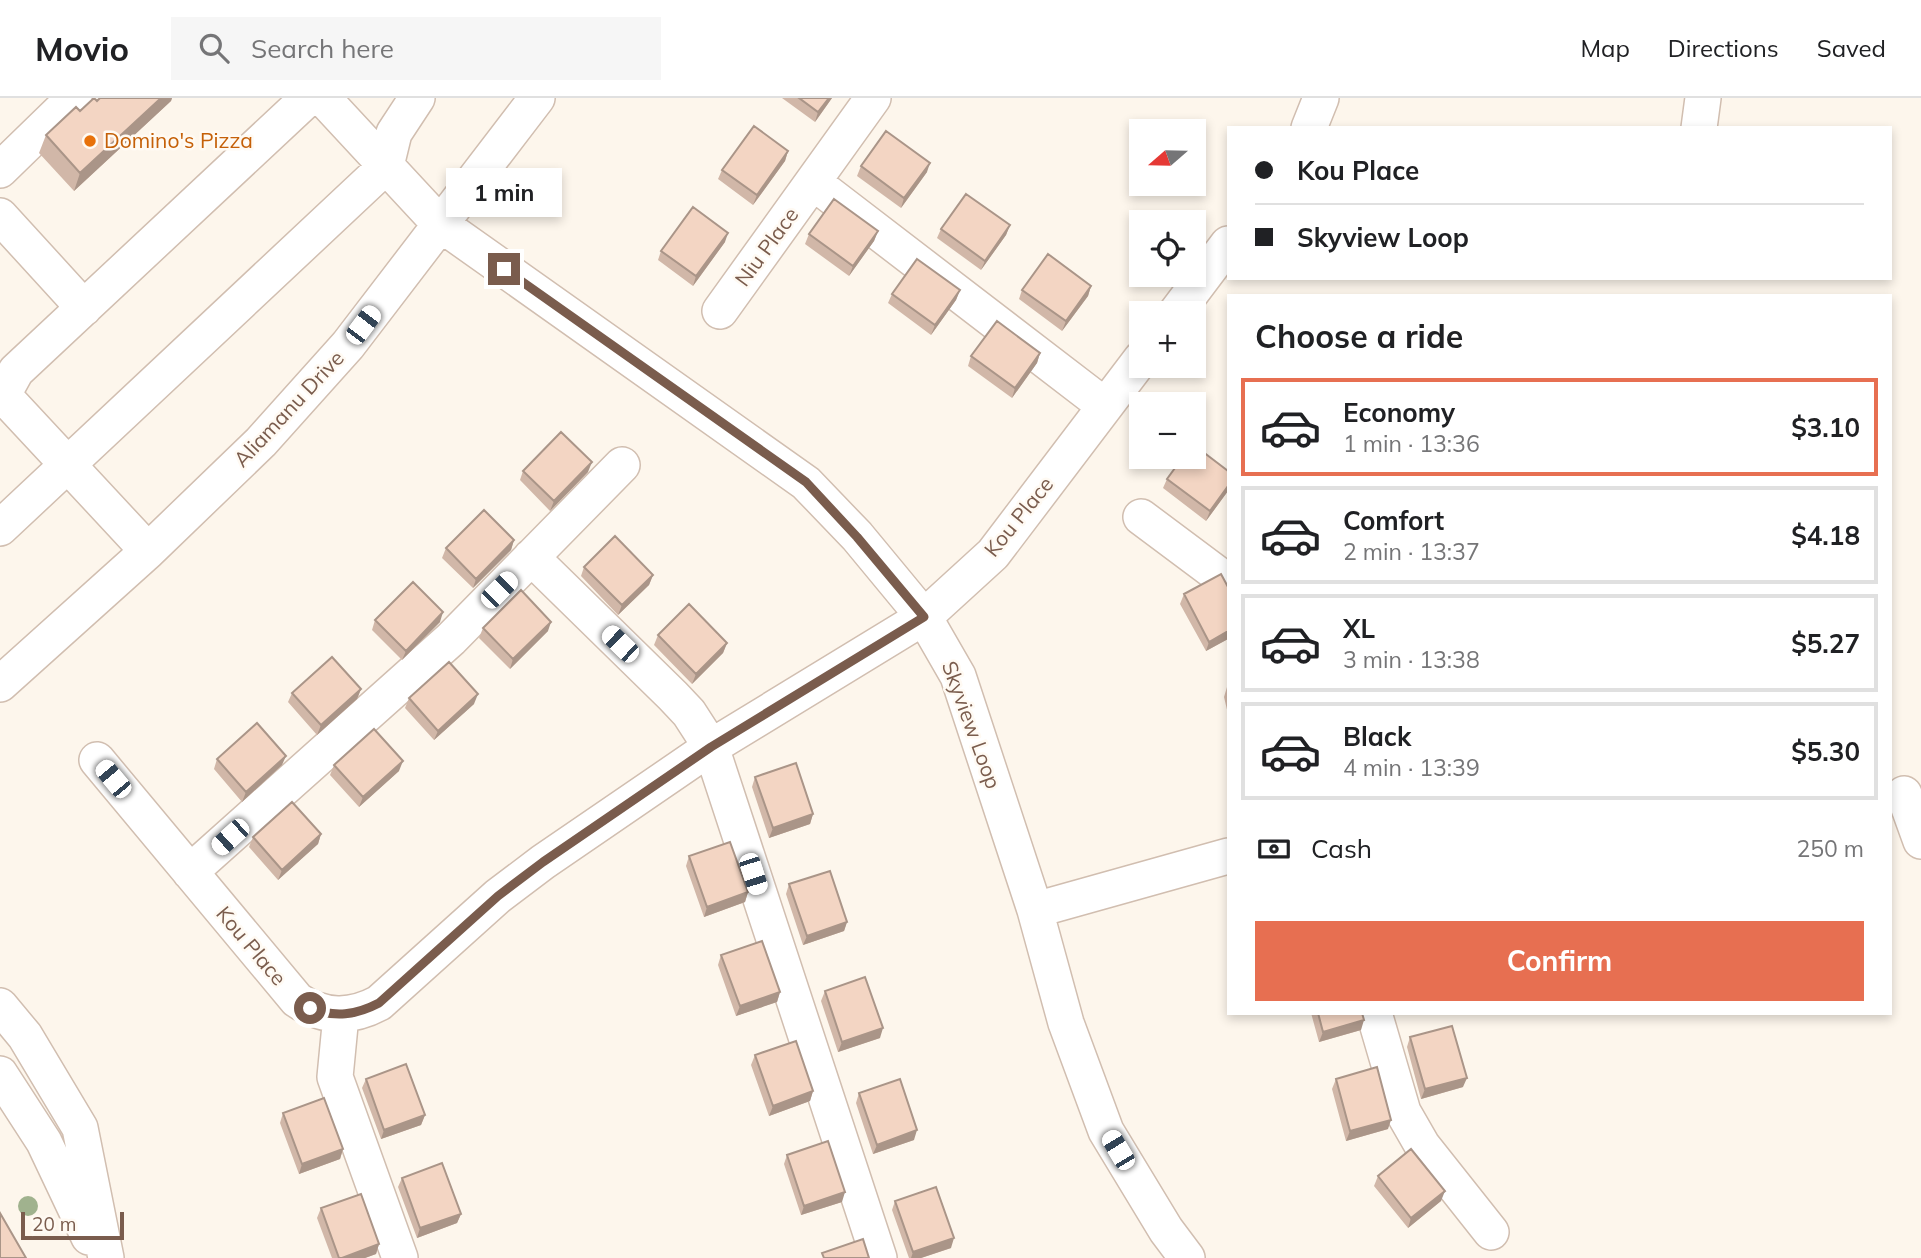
<!DOCTYPE html>
<meta charset="utf-8">
<style>
:root{--surface:#fff;--page:#f6f6f6;--text:#202124;--muted:#757577;--line:#e0e0e0;--accent:#e76f51}
body{margin:0;font-family:Mulish,sans-serif;background:var(--page);color:var(--text);height:100vh;display:flex;flex-direction:column;font-size:26px;white-space:nowrap}
*{box-sizing:border-box;margin:0}
p{font-size:23px;color:var(--muted)}
.icon{flex:none;width:38px;height:38px;fill:none;stroke:currentColor;stroke-width:2;stroke-linecap:round;stroke-linejoin:round}
.map{position:relative;flex:1;overflow:hidden}
.side{position:absolute;left:1227px;top:196px;width:665px;height:721px;display:flex;flex-direction:column;background:var(--surface);border-radius:0px;box-shadow:0 4px 10px #0003}
.side>*{flex:none}
.banner{position:absolute;left:1227px;top:28px;width:665px;height:154px;border-radius:0px;box-shadow:0 4px 10px #0003;display:grid;align-content:center;height:154px;padding:0 28px;background:var(--surface)}
.needle{width:46px;rotate:250deg}
.buttons{position:absolute;left:1129px;top:21px;display:grid;gap:14px}
.buttons a{display:grid;place-items:center;width:77px;height:77px;border-radius:0px;background:var(--surface);box-shadow:0 4px 10px #0003;font-size:35px}
.scale{position:absolute;left:21px;bottom:18px;width:103px;box-sizing:border-box;padding-left:7px;border:4px solid #7a5c4d;border-top:0;font-size:19px;line-height:24px;white-space:nowrap;color:#7a5c4d;-webkit-text-stroke:5px #fffaf3;paint-order:stroke}
.end{position:absolute;width:32px;height:32px;margin:-16px;border:9px solid #7a5c4d;background:#fff;box-shadow:0 0 0 4px #fff}
.from{border-radius:50%}
.bubble{position:absolute;height:49px;border-radius:0px;background:var(--surface);box-shadow:0 4px 10px #0003;font-size:23px;font-weight:700;line-height:49px;text-align:center}
.car{position:absolute;width:21px;height:42px;margin:-21px -10px;border-radius:9px;box-shadow:0 0 5px 2px #0007;background:linear-gradient(#fff 24%,#345 0 40%,#fff 0 76%,#345 0 86%,#fff 0)}
.banner b{display:flex;align-items:center;gap:24px;height:66px;font-size:26px}
.banner b+b{border-top:2px solid var(--line)}
.banner i{width:18px;height:18px;background:var(--text)}
ul{padding:0;list-style:none}
li{display:flex;align-items:center;gap:21px;height:98px;margin:0 14px 10px;padding:0 14px;border:4px solid var(--line);border-radius:0px}
li div{flex:1}
li b{display:block;font-size:26px}
li em{font-style:normal;font-weight:700}
li.on{border-color:var(--accent)}
li>.icon{width:63px;height:63px;stroke-width:1.5}
h2{padding:0 28px;font-size:32px;line-height:84px}
.pay{display:flex;align-items:center;gap:18px;height:77px;padding:0 28px;font-size:26px}
.pay p{margin-inline-start:auto}
.cta{display:flex;gap:14px;margin-top:auto;padding:14px 28px}
.cta a{flex:1;height:80px;border-radius:0px;background:var(--accent);color:#fff;font-size:28px;font-weight:700;line-height:80px;text-align:center}
header{display:flex;align-items:center;gap:42px;box-sizing:border-box;height:98px;padding:0 35px;background:var(--surface);border-bottom:2px solid var(--line)}
header strong{font-size:33px}
nav{display:flex;gap:38px;margin-inline-start:auto;font-size:24px}
.search{width:490px;height:63px;background:var(--page);display:flex;align-items:center;gap:18px;box-sizing:border-box;padding:0 24px;border-radius:0px;color:var(--muted);font-size:26px}
.map>svg:first-child{display:block}
.lines{fill:none;stroke-linecap:round;stroke-linejoin:round}
.minor-casing{stroke:#d1beb0;stroke-width:38}
.minor{stroke:#fff;stroke-width:35}
.tree{fill:#a0b28e}
.wall{fill:#d1b7a8}
.shaded-wall{fill:#aa9588}
.building{fill:#f3d5c3;stroke:#aa9588;stroke-width:2}
.route{stroke:#7a5c4d;stroke-width:9}
.food-dot{fill:#e8710a;stroke:#fffaf3;stroke-width:2.5}
.labels{text-anchor:middle;stroke-width:5;stroke-linejoin:round;paint-order:stroke}
.food-label{font-size:21px;fill:#c56008;stroke:#fffaf3;text-anchor:start}
.street-label{font-size:21px;fill:#7a5c4d;stroke:#fffaf3}
</style>
<header>
<strong>Movio</strong>
<div class="search"><svg class="icon" aria-label="search" viewBox="0 0 24 24"><circle cx="10" cy="10" r="6"/><path d="M15 15l6 6"/></svg>Search here</div>
<nav><a>Map</a><a>Directions</a><a>Saved</a></nav>
</header>
<div class="map">
<svg width="1921" height="1160" viewBox="0 0 1921 1160">
<rect width="100%" height="100%" fill="#fdf6ec"/>
<g class="lines">
<!-- minor casing -->
<g class="minor-casing">
<path id="minor" d="M323,0L439,125L806,385L857,438L924,519L958,578L1035,812L1066,925L1106,1033L1166,1132L1187,1160
M1309,30L1321,0
M1699,30L1703,0
M0,72L74,0
M813,84L1105,308
M0,118L84,210
M720,213L873,0
M1176,215L1228,146
M0,294L148,453
M0,302L16,273L308,0
M1141,419L1228,484
M0,430L386,68L394,35L417,0
M531,459L673,598L689,615L711,649L879,1160
M0,586L148,453L261,344L348,247L537,0
M97,662L297,902C324,920 351,920 379,905L498,798L543,764L711,649L924,519L993,456L1141,261
M1904,696L1921,743
M190,774L451,541L622,367
M1035,812L1228,758
M0,908L25,938L80,1030L106,1160
M1374,915L1403,1014L1422,1047L1491,1134
M341,917L335,979L400,1160
M0,976L44,1044L89,1139"/>
</g>
<!-- minor -->
<use href="#minor" class="minor"/>
</g>
<!-- trees -->
<circle class="tree" cx="28" cy="1108" r="10"/>
<!-- wall -->
<path class="wall" d="M100,0H172L171,3L74,93L39,55L46,37Z
M782,0H832L815,24Z
M788,53L785,63L753,107L718,81L722,72Z
M861,68L927,74L901,110L857,78Z
M1010,127L1006,137L981,172L937,140L941,131Z
M878,133L874,143L849,178L805,146L809,136Z
M725,144L693,188L658,162L661,153Z
M1091,188L1088,198L1062,233L1019,201L1022,192Z
M960,192L956,202L931,237L888,205L892,196Z
M1040,255L1037,265L1012,300L968,268L971,258Z
M523,373L588,374L550,413L520,382Z
M1228,373V393L1206,423L1163,390L1167,381Z
M514,442L511,452L473,490L442,460L446,450Z
M584,469L653,477L649,487L618,517L581,478Z
M1184,496L1228,541L1206,553L1180,506Z
M375,522L440,524L402,562L372,532Z
M483,530L548,533L510,571L479,540Z
M658,537L727,545L723,555L692,586L654,547Z
M1227,589H1228V616L1224,599Z
M361,591L357,601L317,637L288,604L292,595Z
M409,600L474,606L434,642L405,610Z
M217,661L282,667L242,704L214,671Z
M334,667L399,673L359,709L330,677Z
M755,679L813,716L810,726L769,740L752,689Z
M321,736L318,746L278,782L249,749L253,739Z
M689,758L748,794L745,804L704,819L686,768Z
M789,786L847,824L844,833L803,847L786,796Z
M721,857L780,894L777,904L736,918L718,867Z
M825,893L880,940L838,954L821,903Z
M1311,915H1362L1361,932L1319,944Z
M1410,939L1463,989L1421,1001L1407,949Z
M755,957L813,993L810,1003L769,1018L751,967Z
M366,981L425,1017L421,1027L381,1041L362,990Z
M1336,981L1388,1031L1346,1043L1332,991Z
M859,995L914,1042L873,1056L856,1005Z
M283,1015L343,1051L340,1061L299,1076L280,1025Z
M787,1057L842,1104L801,1117L784,1066Z
M1378,1078L1441,1103L1408,1130L1374,1088Z
M402,1080L461,1116L457,1125L417,1140L398,1089Z
M895,1103L951,1150L921,1160H909L892,1112Z
M321,1110L379,1146L376,1156L365,1160H332L317,1120Z"/>
<!-- shaded-wall -->
<path class="shaded-wall" d="M161,0H172L171,3L74,93L80,75Z
M829,0H832L815,24L818,14Z
M788,53L785,63L753,107L757,97Z
M930,65L927,74L901,110L904,100Z
M1010,127L1006,137L981,172L985,163Z
M878,133L874,143L849,178L853,168Z
M728,135L725,144L693,188L696,178Z
M1091,188L1088,198L1062,233L1066,223Z
M960,192L956,202L931,237L935,227Z
M1040,255L1037,265L1012,300L1015,290Z
M592,364L588,374L550,413L554,403Z
M1228,388V393L1206,423L1210,413Z
M514,442L511,452L473,490L476,481Z
M653,477L649,487L618,517L622,507Z
M443,514L440,524L402,562L406,553Z
M551,524L548,533L510,571L513,561Z
M1228,533V541L1206,553L1209,544Z
M727,545L723,555L692,586L696,576Z
M361,591L357,601L317,637L321,627Z
M478,596L474,606L434,642L438,633Z
M286,658L282,667L242,704L246,694Z
M403,663L399,673L359,709L363,699Z
M813,716L810,726L769,740L773,730Z
M321,736L318,746L278,782L282,772Z
M748,794L745,804L704,819L707,809Z
M847,824L844,833L803,847L807,838Z
M780,894L777,904L736,918L740,908Z
M1364,922L1361,932L1319,944L1323,934Z
M883,930L880,940L838,954L842,944Z
M1467,980L1463,989L1421,1001L1425,991Z
M813,993L810,1003L769,1018L773,1008Z
M425,1017L421,1027L381,1041L384,1032Z
M1391,1022L1388,1031L1346,1043L1350,1033Z
M917,1032L914,1042L873,1056L877,1047Z
M343,1051L340,1061L299,1076L302,1066Z
M1445,1093L1441,1103L1408,1130L1411,1120Z
M845,1094L842,1104L801,1117L804,1108Z
M461,1116L457,1125L417,1140L420,1130Z
M954,1140L951,1150L921,1160H911L913,1154Z
M379,1146L376,1156L365,1160H342Z"/>
<!-- building -->
<path class="building" d="M94,0L97,3L100,0H161L80,75L46,37L76,9L80,13Z
M799,0H829L818,14Z
M754,28L788,53L757,97L722,72Z
M886,33L930,65L904,100L861,68Z
M966,96L1010,127L985,163L941,131Z
M834,101L878,133L853,168L809,136Z
M693,109L728,135L696,178L661,153Z
M1048,156L1091,188L1066,223L1022,192Z
M917,161L960,192L935,227L892,196Z
M997,223L1040,255L1015,290L971,258Z
M561,334L592,364L554,403L523,373Z
M1194,347L1228,373V388L1210,413L1167,381L1183,359H1194Z
M484,412L514,442L476,481L446,450Z
M615,438L653,477L622,507L584,469Z
M1221,476L1228,489V533L1209,544L1184,496Z
M413,484L443,514L406,553L375,522Z
M521,492L551,524L513,561L483,530Z
M689,506L727,545L696,576L658,537Z
M332,559L361,591L321,627L292,595Z
M449,564L478,596L438,633L409,600Z
M257,625L286,658L246,694L217,661Z
M374,631L403,663L363,699L334,667Z
M796,665L813,716L773,730L755,679Z
M292,704L321,736L282,772L253,739Z
M730,744L748,794L707,809L689,758Z
M830,773L847,824L807,838L789,786Z
M762,843L780,894L740,908L721,857Z
M865,879L883,930L842,944L825,893Z
M1318,915H1362L1364,922L1323,934Z
M1452,928L1467,980L1425,991L1410,939Z
M796,943L813,993L773,1008L755,957Z
M406,966L425,1017L384,1032L366,981Z
M1377,969L1391,1022L1350,1033L1336,981Z
M900,981L917,1032L877,1047L859,995Z
M324,1000L343,1051L302,1066L283,1015Z
M828,1043L845,1094L804,1108L787,1057Z
M1411,1051L1445,1093L1411,1120L1378,1078Z
M442,1065L461,1116L420,1130L402,1080Z
M936,1089L954,1140L913,1154L895,1103Z
M361,1096L379,1146L342,1160H339L321,1110Z
M0,1115L26,1160H0Z
M863,1141L869,1160H824L822,1155Z"/>
<g class="lines">
<!-- route -->
<path class="route" d="M310,910C335,920 356,917 379,905L498,798L543,764L711,649L924,519L857,439L806,384L504,171"/>
</g>
<!-- markers -->
<circle class="food-dot" cx="90" cy="43" r="7"/>
<g class="labels">
<!-- food labels -->
<g class="food-label">
<text x="104" y="50">Domino's Pizza</text>
</g>
<!-- street labels -->
<g class="street-label">
<text transform="translate(767 149) rotate(-54)" y="7">Niu Place</text>
<text transform="translate(289 311) rotate(-47)" y="7">Aliamanu Drive</text>
<text transform="translate(1019 419) rotate(-51)" y="7">Kou Place</text>
<text transform="translate(971 627) rotate(70)" y="7">Skyview Loop</text>
<text transform="translate(251 848) rotate(50)" y="7">Kou Place</text>
</g>
</g>
</svg>
<div class="buttons">
<a><svg class="needle" viewBox="-14 -14 28 28"><path d="M0-13l5 13h-10z" fill="#e53935"/><path d="M0 13l5-13h-10z" fill="#757577"/></svg></a>
<a><svg class="icon" aria-label="locate" viewBox="0 0 24 24"><circle cx="12" cy="12" r="6"/><path d="M12 2v4M12 18v4M2 12h4M18 12h4"/></svg></a>
<a>+</a>
<a>−</a>
</div>
<div class="scale">20 m</div>
<i class="end from" style="left:310px;top:910px"></i>
<i class="end" style="left:504px;top:171px"></i>
<div class="bubble" style="left:446px;top:70px;width:116px">1 min</div>
<i class="car" style="left:363px;top:227px;rotate:37deg"></i>
<i class="car" style="left:499px;top:492px;rotate:45deg"></i>
<i class="car" style="left:620px;top:546px;rotate:314deg"></i>
<i class="car" style="left:113px;top:681px;rotate:320deg"></i>
<i class="car" style="left:230px;top:739px;rotate:228deg"></i>
<i class="car" style="left:753px;top:776px;rotate:162deg"></i>
<i class="car" style="left:1118px;top:1052px;rotate:329deg"></i>
<div class="banner">
<b><i class="from"></i>Kou Place</b>
<b><i></i>Skyview Loop</b>
</div>
<section class="side">
<h2>Choose a ride</h2>
<ul>
<li class="on"><svg class="icon" aria-label="car" viewBox="0 0 24 24"><path d="M5 17H2v-5l4-1 3-4h7l3 4 3 1v5h-3M9 17h6M6 11h13"/><circle cx="7" cy="17" r="2"/><circle cx="17" cy="17" r="2"/></svg><div><b>Economy</b><p>1 min · 13:36</p></div><em>$3.10</em></li>
<li><svg class="icon" aria-label="car" viewBox="0 0 24 24"><path d="M5 17H2v-5l4-1 3-4h7l3 4 3 1v5h-3M9 17h6M6 11h13"/><circle cx="7" cy="17" r="2"/><circle cx="17" cy="17" r="2"/></svg><div><b>Comfort</b><p>2 min · 13:37</p></div><em>$4.18</em></li>
<li><svg class="icon" aria-label="car" viewBox="0 0 24 24"><path d="M5 17H2v-5l4-1 3-4h7l3 4 3 1v5h-3M9 17h6M6 11h13"/><circle cx="7" cy="17" r="2"/><circle cx="17" cy="17" r="2"/></svg><div><b>XL</b><p>3 min · 13:38</p></div><em>$5.27</em></li>
<li><svg class="icon" aria-label="car" viewBox="0 0 24 24"><path d="M5 17H2v-5l4-1 3-4h7l3 4 3 1v5h-3M9 17h6M6 11h13"/><circle cx="7" cy="17" r="2"/><circle cx="17" cy="17" r="2"/></svg><div><b>Black</b><p>4 min · 13:39</p></div><em>$5.30</em></li>
</ul>
<div class="pay"><svg class="icon" aria-label="cash" viewBox="0 0 24 24"><path d="M3 7h18v10H3z"/><circle cx="12" cy="12" r="2"/></svg>Cash<p>250 m</p></div>
<div class="cta"><a>Confirm</a></div>
</section>
</div>
